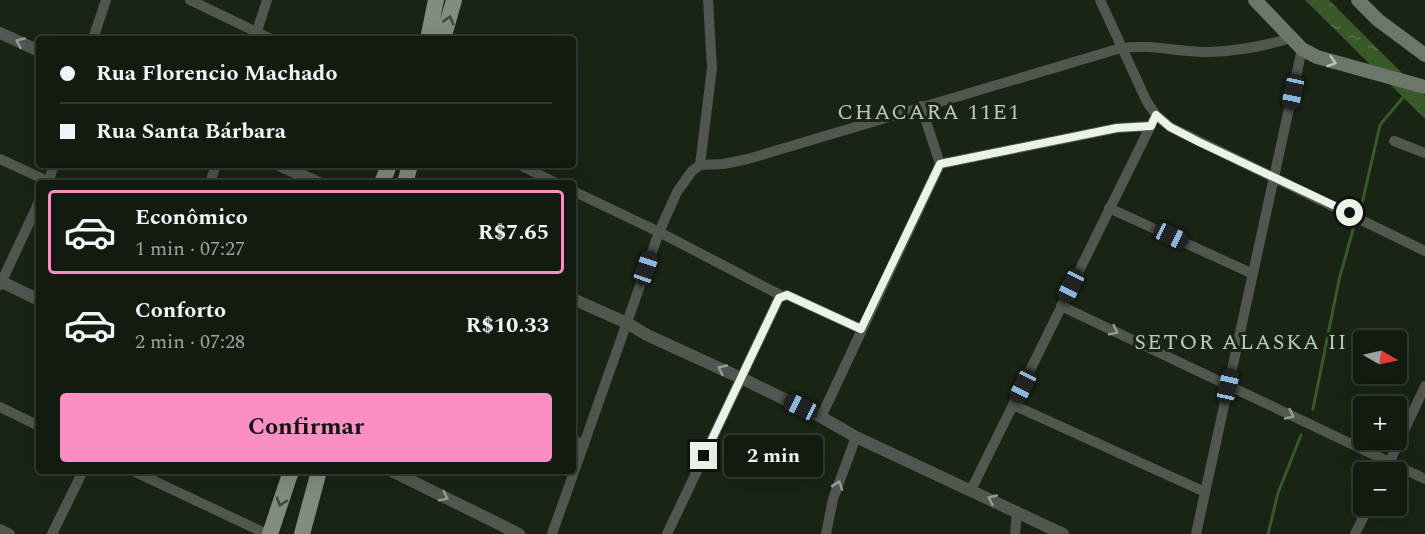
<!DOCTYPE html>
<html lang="pt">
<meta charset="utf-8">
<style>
:root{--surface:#131b10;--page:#1c2419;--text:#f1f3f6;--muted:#9da19f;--line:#323930;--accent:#fb8fc4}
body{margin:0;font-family:Spectral,serif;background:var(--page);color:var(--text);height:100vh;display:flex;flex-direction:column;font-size:22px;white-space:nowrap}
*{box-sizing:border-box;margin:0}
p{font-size:20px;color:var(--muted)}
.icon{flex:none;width:33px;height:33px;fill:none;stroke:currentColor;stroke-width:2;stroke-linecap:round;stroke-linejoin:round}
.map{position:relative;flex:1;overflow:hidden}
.sheet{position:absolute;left:36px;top:180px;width:540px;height:294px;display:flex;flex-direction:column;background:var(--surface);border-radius:6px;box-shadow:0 6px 24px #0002,0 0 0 2px var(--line)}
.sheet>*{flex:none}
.hud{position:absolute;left:36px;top:36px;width:540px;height:132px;border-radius:6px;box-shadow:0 6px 24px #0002,0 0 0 2px var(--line);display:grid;align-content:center;height:132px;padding:0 24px;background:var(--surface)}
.needle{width:39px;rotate:99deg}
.fabs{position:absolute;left:1353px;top:330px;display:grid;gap:12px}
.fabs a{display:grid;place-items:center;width:54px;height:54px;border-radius:6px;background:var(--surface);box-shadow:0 6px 24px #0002,0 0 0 2px var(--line);font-size:30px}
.end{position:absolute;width:27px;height:27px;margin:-14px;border:8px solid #ebf2e8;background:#111;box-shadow:0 0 0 3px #111}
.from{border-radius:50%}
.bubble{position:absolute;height:42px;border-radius:6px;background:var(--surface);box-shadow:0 6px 24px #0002,0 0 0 2px var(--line);font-size:20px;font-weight:700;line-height:42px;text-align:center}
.car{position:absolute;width:18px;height:36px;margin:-18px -9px;border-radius:8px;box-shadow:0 0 4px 2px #0007;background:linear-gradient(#222 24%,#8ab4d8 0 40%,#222 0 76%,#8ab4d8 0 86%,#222 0)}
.hud b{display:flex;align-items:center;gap:21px;height:57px;font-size:22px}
.hud b+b{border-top:2px solid var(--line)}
.hud i{width:15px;height:15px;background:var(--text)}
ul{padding:10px 0 0;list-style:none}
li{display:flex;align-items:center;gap:18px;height:84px;margin:0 12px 9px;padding:0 12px;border:3px solid transparent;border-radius:6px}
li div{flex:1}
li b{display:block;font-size:22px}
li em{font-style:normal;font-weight:700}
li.current{border-color:var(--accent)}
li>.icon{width:54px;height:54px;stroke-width:1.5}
.cta{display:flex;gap:12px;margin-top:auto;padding:12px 24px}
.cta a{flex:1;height:69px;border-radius:6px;background:var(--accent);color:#111;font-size:24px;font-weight:700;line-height:69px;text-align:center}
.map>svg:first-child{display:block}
.water{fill:url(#water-ripples)}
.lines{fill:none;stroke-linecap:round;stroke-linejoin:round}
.stream{stroke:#375a28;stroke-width:3}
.minor{stroke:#51574f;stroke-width:10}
.tertiary{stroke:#51574f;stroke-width:12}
.secondary{stroke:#6c7669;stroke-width:14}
.primary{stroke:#818d7d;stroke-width:16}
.oneway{stroke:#3d4939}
.oneway2{stroke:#969d94}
.oneway3{stroke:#bfc7bc}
.route{stroke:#ebf2e8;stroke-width:8}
.labels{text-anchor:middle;stroke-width:6;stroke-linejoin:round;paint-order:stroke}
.neighbourhood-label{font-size:22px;letter-spacing:1.5px;fill:#bccbb6;stroke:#192415}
</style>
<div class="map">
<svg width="1425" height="534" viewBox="0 0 1425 534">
<defs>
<pattern id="water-ripples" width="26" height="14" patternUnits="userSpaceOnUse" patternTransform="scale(1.5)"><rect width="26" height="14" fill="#375a28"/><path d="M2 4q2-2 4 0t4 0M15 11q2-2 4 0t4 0" fill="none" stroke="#547247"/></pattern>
</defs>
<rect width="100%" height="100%" fill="#192415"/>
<!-- water -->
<path class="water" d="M1305,0H1329L1425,96V119Z"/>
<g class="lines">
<!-- stream -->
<path class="stream" d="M1361,208L1380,125L1405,95
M1313,409L1339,280L1354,226
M1268,534L1278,493L1301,435"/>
<!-- minor -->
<path class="minor" d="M190,0L271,39
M1100,0L1147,102L1156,115L1170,127L1425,251
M255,37L267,0
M93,39L106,0
M921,106L940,164
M1394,141L1425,153
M0,159L52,183
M520,165L556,183
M700,165L712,68L708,0
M48,183L54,165
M210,183L216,165
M573,191L659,232L782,296
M1109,208L1253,274
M0,285L39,202
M1061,306L1425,479
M1013,405L1205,492
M0,407L39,426
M821,417L940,164L1117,128L1151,126
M573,440L584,445
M133,471L267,534
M1385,472L1425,386
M971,490L1153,121
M0,529L10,534
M52,534L83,471
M552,534L659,232L677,192L692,171L700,165L723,164L748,159L1121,48C1150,44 1179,52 1209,52C1236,51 1265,46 1291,38
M667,534L779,298L787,295L861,329
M826,534L833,499L856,437
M1015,534L1017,511
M1196,534L1302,49
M1355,534L1369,506"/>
<!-- tertiary -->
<path class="tertiary" d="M0,33L39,51
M279,165L319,183
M0,281L39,300
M573,299L627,323L647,335L741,378L821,417L856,437L1063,534
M392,471L519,534"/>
<!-- secondary -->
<path class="secondary" d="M1255,0L1302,49L1317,57L1425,87
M1358,0L1378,20L1425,55"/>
<!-- primary -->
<path class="primary" d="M428,39L436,0
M443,39L454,0
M382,183L389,165
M405,183L410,165
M270,534L291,471
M302,534L319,471"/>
</g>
<!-- one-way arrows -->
<defs><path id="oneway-chevron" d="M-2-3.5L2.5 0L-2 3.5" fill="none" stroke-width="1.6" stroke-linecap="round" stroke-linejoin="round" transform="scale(1.5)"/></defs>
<g class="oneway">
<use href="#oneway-chevron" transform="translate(449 20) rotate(-75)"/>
<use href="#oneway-chevron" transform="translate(281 502) rotate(108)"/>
</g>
<g class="oneway2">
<use href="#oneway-chevron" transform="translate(20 42) rotate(-156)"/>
<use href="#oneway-chevron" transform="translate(1114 331) rotate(26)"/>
<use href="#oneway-chevron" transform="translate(722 369) rotate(-155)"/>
<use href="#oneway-chevron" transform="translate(1290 415) rotate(25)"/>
<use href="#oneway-chevron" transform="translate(838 485) rotate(-71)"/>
<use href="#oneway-chevron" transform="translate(444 497) rotate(26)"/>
<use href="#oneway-chevron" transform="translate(992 499) rotate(-155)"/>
</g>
<use class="oneway3" href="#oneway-chevron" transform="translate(1332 62) rotate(17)"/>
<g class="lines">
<!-- route -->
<path class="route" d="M704,456L779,298L787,295L861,329L940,164L1117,128L1151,126L1156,115L1170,127L1199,142L1350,213"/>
</g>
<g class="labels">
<!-- neighbourhood labels -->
<g class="neighbourhood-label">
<text x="929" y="119">CHACARA 11E1</text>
<text x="1241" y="349">SETOR ALASKA II</text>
</g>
</g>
</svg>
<div class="fabs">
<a><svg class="needle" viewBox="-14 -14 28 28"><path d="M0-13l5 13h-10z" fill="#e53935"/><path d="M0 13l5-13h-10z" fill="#9da19f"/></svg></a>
<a>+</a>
<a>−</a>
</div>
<i class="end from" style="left:1350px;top:213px"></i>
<i class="end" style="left:704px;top:456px"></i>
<div class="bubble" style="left:724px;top:435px;width:99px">2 min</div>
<i class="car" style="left:1293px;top:92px;rotate:192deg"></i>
<i class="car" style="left:1171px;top:236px;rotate:115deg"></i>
<i class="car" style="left:646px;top:268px;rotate:19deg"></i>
<i class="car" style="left:1071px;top:286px;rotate:206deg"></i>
<i class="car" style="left:1023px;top:386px;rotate:206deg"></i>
<i class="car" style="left:1228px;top:386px;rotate:13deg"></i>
<i class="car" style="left:801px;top:407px;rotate:296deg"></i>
<div class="hud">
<b><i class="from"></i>Rua Florencio Machado</b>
<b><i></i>Rua Santa Bárbara</b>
</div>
<section class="sheet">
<ul>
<li class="current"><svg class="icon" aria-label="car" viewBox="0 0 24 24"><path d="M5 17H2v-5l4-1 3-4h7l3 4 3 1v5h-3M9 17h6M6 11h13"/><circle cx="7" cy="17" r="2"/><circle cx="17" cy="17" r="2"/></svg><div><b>Econômico</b><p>1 min · 07:27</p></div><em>R$7.65</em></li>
<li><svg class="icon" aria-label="car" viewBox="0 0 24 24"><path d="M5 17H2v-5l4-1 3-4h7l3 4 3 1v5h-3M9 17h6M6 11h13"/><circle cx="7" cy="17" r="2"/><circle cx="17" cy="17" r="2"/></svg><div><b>Conforto</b><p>2 min · 07:28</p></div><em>R$10.33</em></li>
</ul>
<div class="cta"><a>Confirmar</a></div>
</section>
</div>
